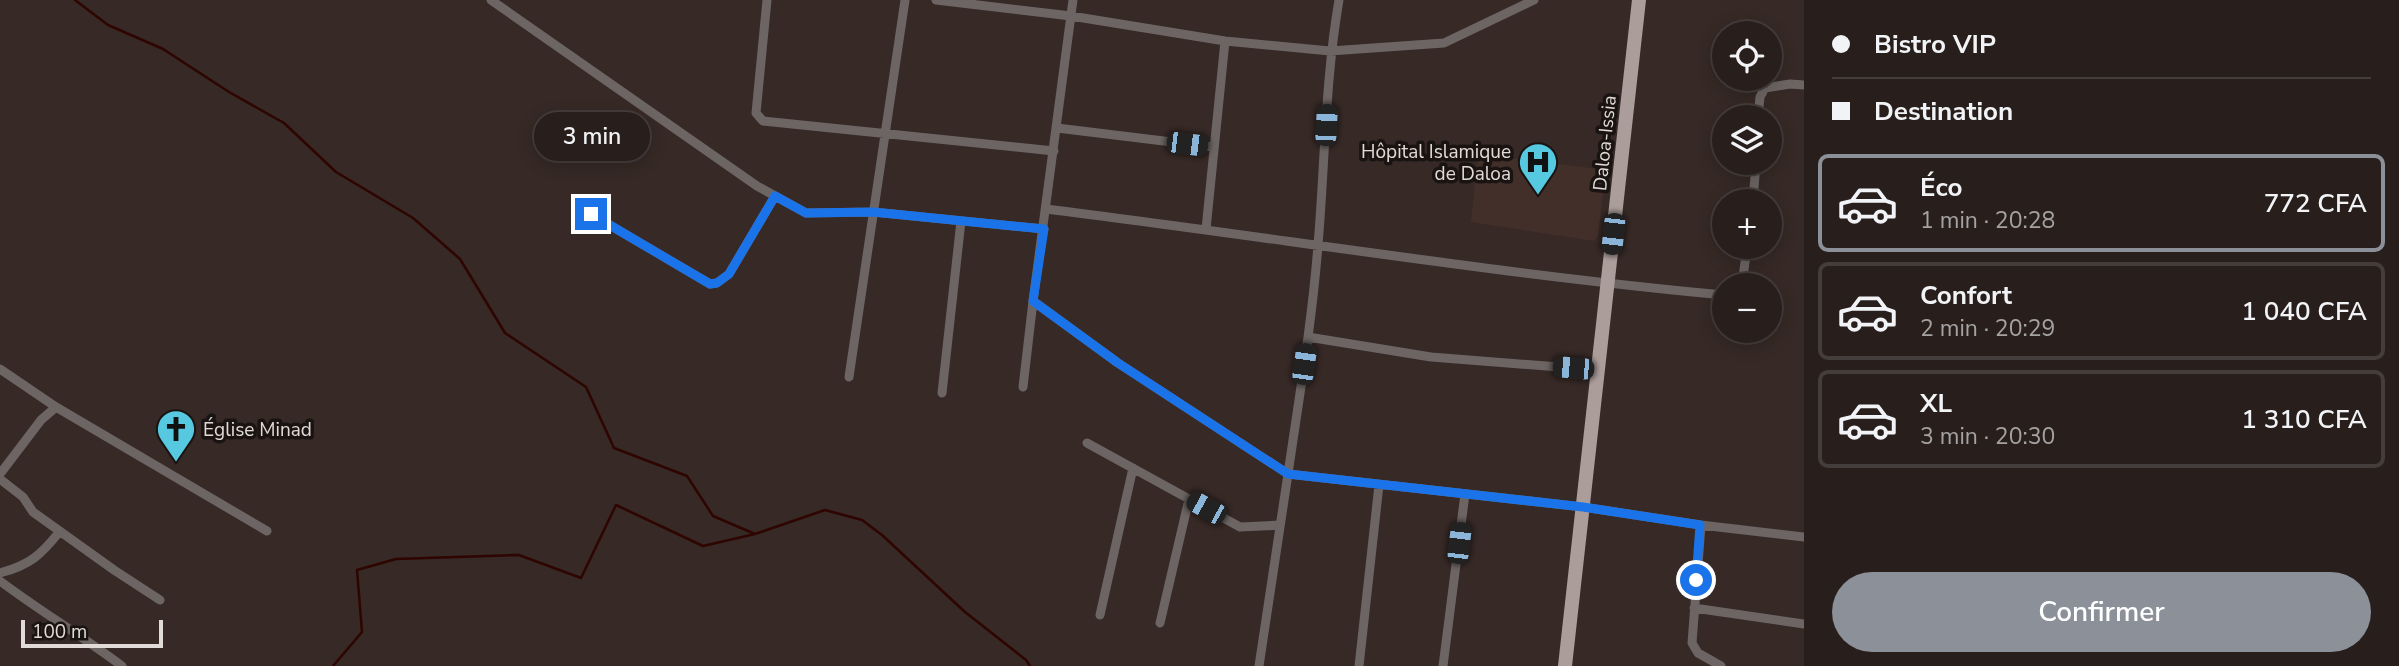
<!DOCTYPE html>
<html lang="fr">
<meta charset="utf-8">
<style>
:root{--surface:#281f1c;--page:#342c29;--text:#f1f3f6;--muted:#a5a2a3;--line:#443d3b;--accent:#8c9099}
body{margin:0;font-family:"Nunito Sans",sans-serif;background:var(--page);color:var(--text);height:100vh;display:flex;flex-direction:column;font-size:26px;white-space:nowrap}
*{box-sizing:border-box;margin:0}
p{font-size:23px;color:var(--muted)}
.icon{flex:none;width:38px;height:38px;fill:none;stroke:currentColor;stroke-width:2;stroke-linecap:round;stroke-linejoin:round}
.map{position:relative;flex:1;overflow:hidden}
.drawer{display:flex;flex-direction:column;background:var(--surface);width:595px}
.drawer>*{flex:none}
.top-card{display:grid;align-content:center;height:154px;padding:0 28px;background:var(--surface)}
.tools{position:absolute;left:1712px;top:21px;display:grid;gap:14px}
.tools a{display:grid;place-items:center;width:70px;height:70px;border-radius:50%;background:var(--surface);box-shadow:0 4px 18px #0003,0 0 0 2px var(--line);font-size:35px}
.scale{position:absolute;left:21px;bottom:18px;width:142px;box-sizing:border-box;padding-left:7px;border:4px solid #e2dad7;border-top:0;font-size:19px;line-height:24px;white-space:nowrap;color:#e2dad7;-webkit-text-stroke:5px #191412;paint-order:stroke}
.end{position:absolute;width:32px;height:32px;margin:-16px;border:9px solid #1a73e8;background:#fff;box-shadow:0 0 0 4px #fff}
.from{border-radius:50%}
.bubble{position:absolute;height:49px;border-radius:24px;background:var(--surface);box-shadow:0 4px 18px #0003,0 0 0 2px var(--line);font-size:23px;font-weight:600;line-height:49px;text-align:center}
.car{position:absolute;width:21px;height:42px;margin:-21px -10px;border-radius:9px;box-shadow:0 0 5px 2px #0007;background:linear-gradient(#222 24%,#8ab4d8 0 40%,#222 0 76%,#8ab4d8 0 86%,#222 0)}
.top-card b{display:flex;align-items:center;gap:24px;height:66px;font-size:26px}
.top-card b+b{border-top:2px solid var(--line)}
.top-card i{width:18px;height:18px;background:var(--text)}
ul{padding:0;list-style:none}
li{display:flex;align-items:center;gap:21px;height:98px;margin:0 14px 10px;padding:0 14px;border:4px solid var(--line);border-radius:10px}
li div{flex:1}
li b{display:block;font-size:26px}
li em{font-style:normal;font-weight:600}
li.active{border-color:var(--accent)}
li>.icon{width:63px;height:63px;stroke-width:1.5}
.primary-button{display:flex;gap:14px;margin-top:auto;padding:14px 28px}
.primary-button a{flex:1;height:80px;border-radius:42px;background:var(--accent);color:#fff;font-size:28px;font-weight:600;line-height:80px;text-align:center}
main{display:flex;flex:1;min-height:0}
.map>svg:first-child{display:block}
.built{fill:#432f2a}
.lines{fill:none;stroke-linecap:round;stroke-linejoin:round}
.stream{stroke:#2e0500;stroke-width:2.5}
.street{stroke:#6c6564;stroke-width:9}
.primary{stroke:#ab9d9a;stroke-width:14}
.route{stroke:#1a73e8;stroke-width:9}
.labels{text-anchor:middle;stroke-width:7;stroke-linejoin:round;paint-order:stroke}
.street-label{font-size:19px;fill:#e2dad7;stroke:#191412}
.poi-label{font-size:19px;fill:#e2dad7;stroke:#191412;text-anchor:end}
</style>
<main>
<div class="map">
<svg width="1804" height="666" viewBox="0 0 1804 666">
<rect width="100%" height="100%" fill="#362926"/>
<!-- built -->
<path class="built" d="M1478,154L1606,170L1598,235L1594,241L1471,222Z"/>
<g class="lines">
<!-- stream -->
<path class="stream" d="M75,0L108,25L163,49L229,92L284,123L336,172L413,218L460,259L505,333L586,387L614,448L687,476L713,516L755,534L825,510L862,520L882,535L965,612L1026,660L1030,666
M333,666L362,632L357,570L396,559L519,555L581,578L616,505L703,546L755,534"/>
<!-- street -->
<path class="street" d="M491,0L757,186L806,213L873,212L1044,229
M767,0L756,113L763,121L1054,151
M936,0L1071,16L1225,41L1330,51L1444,43L1534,0
M1339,0C1325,81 1325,163 1318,245C1312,322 1299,398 1288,474L1583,507L1701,525L1804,537
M1758,117L1760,97L1765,88L1790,84L1804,85
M1057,128L1213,147
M1753,201L1756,163
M1046,209C1272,237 1497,274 1724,295
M591,214L710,284L717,283L729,274L775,196
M1206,229L1225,41
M1742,285L1747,247
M1033,301L1118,363L1288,474L1259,666
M1308,337L1431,357L1598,370
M0,369L56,407L267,531
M849,377L905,0
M1023,387L1033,301L1073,0
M942,393L961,221
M1087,443L1240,527L1280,525
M0,474L41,420L56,407
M0,479L23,497L33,512L114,570L160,600
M1701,525L1692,643L1698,653L1721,666
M0,573C30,565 41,555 60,531
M0,581C40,611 82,636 122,666
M1694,608L1804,624
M1100,615L1133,468
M1160,623L1189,499
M1359,666L1379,485
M1443,666L1465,494"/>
<!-- primary -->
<path class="primary" d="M1565,666L1639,0"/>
</g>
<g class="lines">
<!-- route -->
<path class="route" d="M591,214L710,284L717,283L729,274L775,196L806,213L873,212L1044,229L1033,301L1118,363L1288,474L1583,507L1700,525L1696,580"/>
</g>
<!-- icons -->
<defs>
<g id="hospital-pin" transform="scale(2.0125)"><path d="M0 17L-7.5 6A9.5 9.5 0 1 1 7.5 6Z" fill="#56c9e1" stroke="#191412"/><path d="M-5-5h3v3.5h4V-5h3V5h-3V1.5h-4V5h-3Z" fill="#111"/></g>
<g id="church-pin" transform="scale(2.0125)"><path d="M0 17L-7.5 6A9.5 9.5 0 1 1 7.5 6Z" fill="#56c9e1" stroke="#191412"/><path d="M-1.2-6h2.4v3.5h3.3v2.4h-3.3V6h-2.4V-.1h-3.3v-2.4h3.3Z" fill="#111"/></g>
</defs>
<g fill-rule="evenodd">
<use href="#hospital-pin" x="1538" y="162"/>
<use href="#church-pin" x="176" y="429"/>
</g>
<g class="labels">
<!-- street labels -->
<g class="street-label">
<text transform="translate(1604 143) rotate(-84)" y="7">Daloa-Issia</text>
</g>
<!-- poi labels -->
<g class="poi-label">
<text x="1511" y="158">Hôpital Islamique<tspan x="1511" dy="22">de Daloa</tspan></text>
<text x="203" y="436" text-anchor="start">Église Minad</text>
</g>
</g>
</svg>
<div class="tools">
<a><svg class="icon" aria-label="locate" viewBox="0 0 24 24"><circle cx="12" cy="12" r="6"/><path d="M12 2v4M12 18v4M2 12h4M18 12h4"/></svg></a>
<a><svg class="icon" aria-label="layers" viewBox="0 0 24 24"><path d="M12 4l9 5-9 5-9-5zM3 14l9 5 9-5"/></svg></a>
<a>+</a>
<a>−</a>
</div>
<div class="scale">100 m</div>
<i class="end from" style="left:1696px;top:580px"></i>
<i class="end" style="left:591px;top:214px"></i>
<div class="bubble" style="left:534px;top:112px;width:116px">3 min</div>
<i class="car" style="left:1326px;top:125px;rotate:3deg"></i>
<i class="car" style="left:1187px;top:144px;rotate:97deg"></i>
<i class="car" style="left:1613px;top:234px;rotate:186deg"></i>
<i class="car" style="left:1304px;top:364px;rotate:8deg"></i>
<i class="car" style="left:1573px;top:368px;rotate:275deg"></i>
<i class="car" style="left:1206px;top:508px;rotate:299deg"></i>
<i class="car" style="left:1459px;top:543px;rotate:7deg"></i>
</div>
<section class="drawer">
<div class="top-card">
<b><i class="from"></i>Bistro VIP</b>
<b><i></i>Destination</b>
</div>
<ul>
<li class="active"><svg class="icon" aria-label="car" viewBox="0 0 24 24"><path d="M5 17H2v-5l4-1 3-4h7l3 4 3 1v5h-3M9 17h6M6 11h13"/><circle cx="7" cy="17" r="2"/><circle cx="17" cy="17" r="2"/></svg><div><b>Éco</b><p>1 min · 20:28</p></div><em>772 CFA</em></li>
<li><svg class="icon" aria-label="car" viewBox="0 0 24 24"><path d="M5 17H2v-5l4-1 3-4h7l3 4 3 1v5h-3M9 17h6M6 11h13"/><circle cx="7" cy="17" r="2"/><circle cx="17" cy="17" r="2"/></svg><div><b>Confort</b><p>2 min · 20:29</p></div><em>1 040 CFA</em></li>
<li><svg class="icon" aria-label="car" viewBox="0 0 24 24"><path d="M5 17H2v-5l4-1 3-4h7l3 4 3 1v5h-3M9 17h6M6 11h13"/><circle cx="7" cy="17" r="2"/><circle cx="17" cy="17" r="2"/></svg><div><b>XL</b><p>3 min · 20:30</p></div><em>1 310 CFA</em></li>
</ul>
<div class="primary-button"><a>Confirmer</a></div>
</section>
</main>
